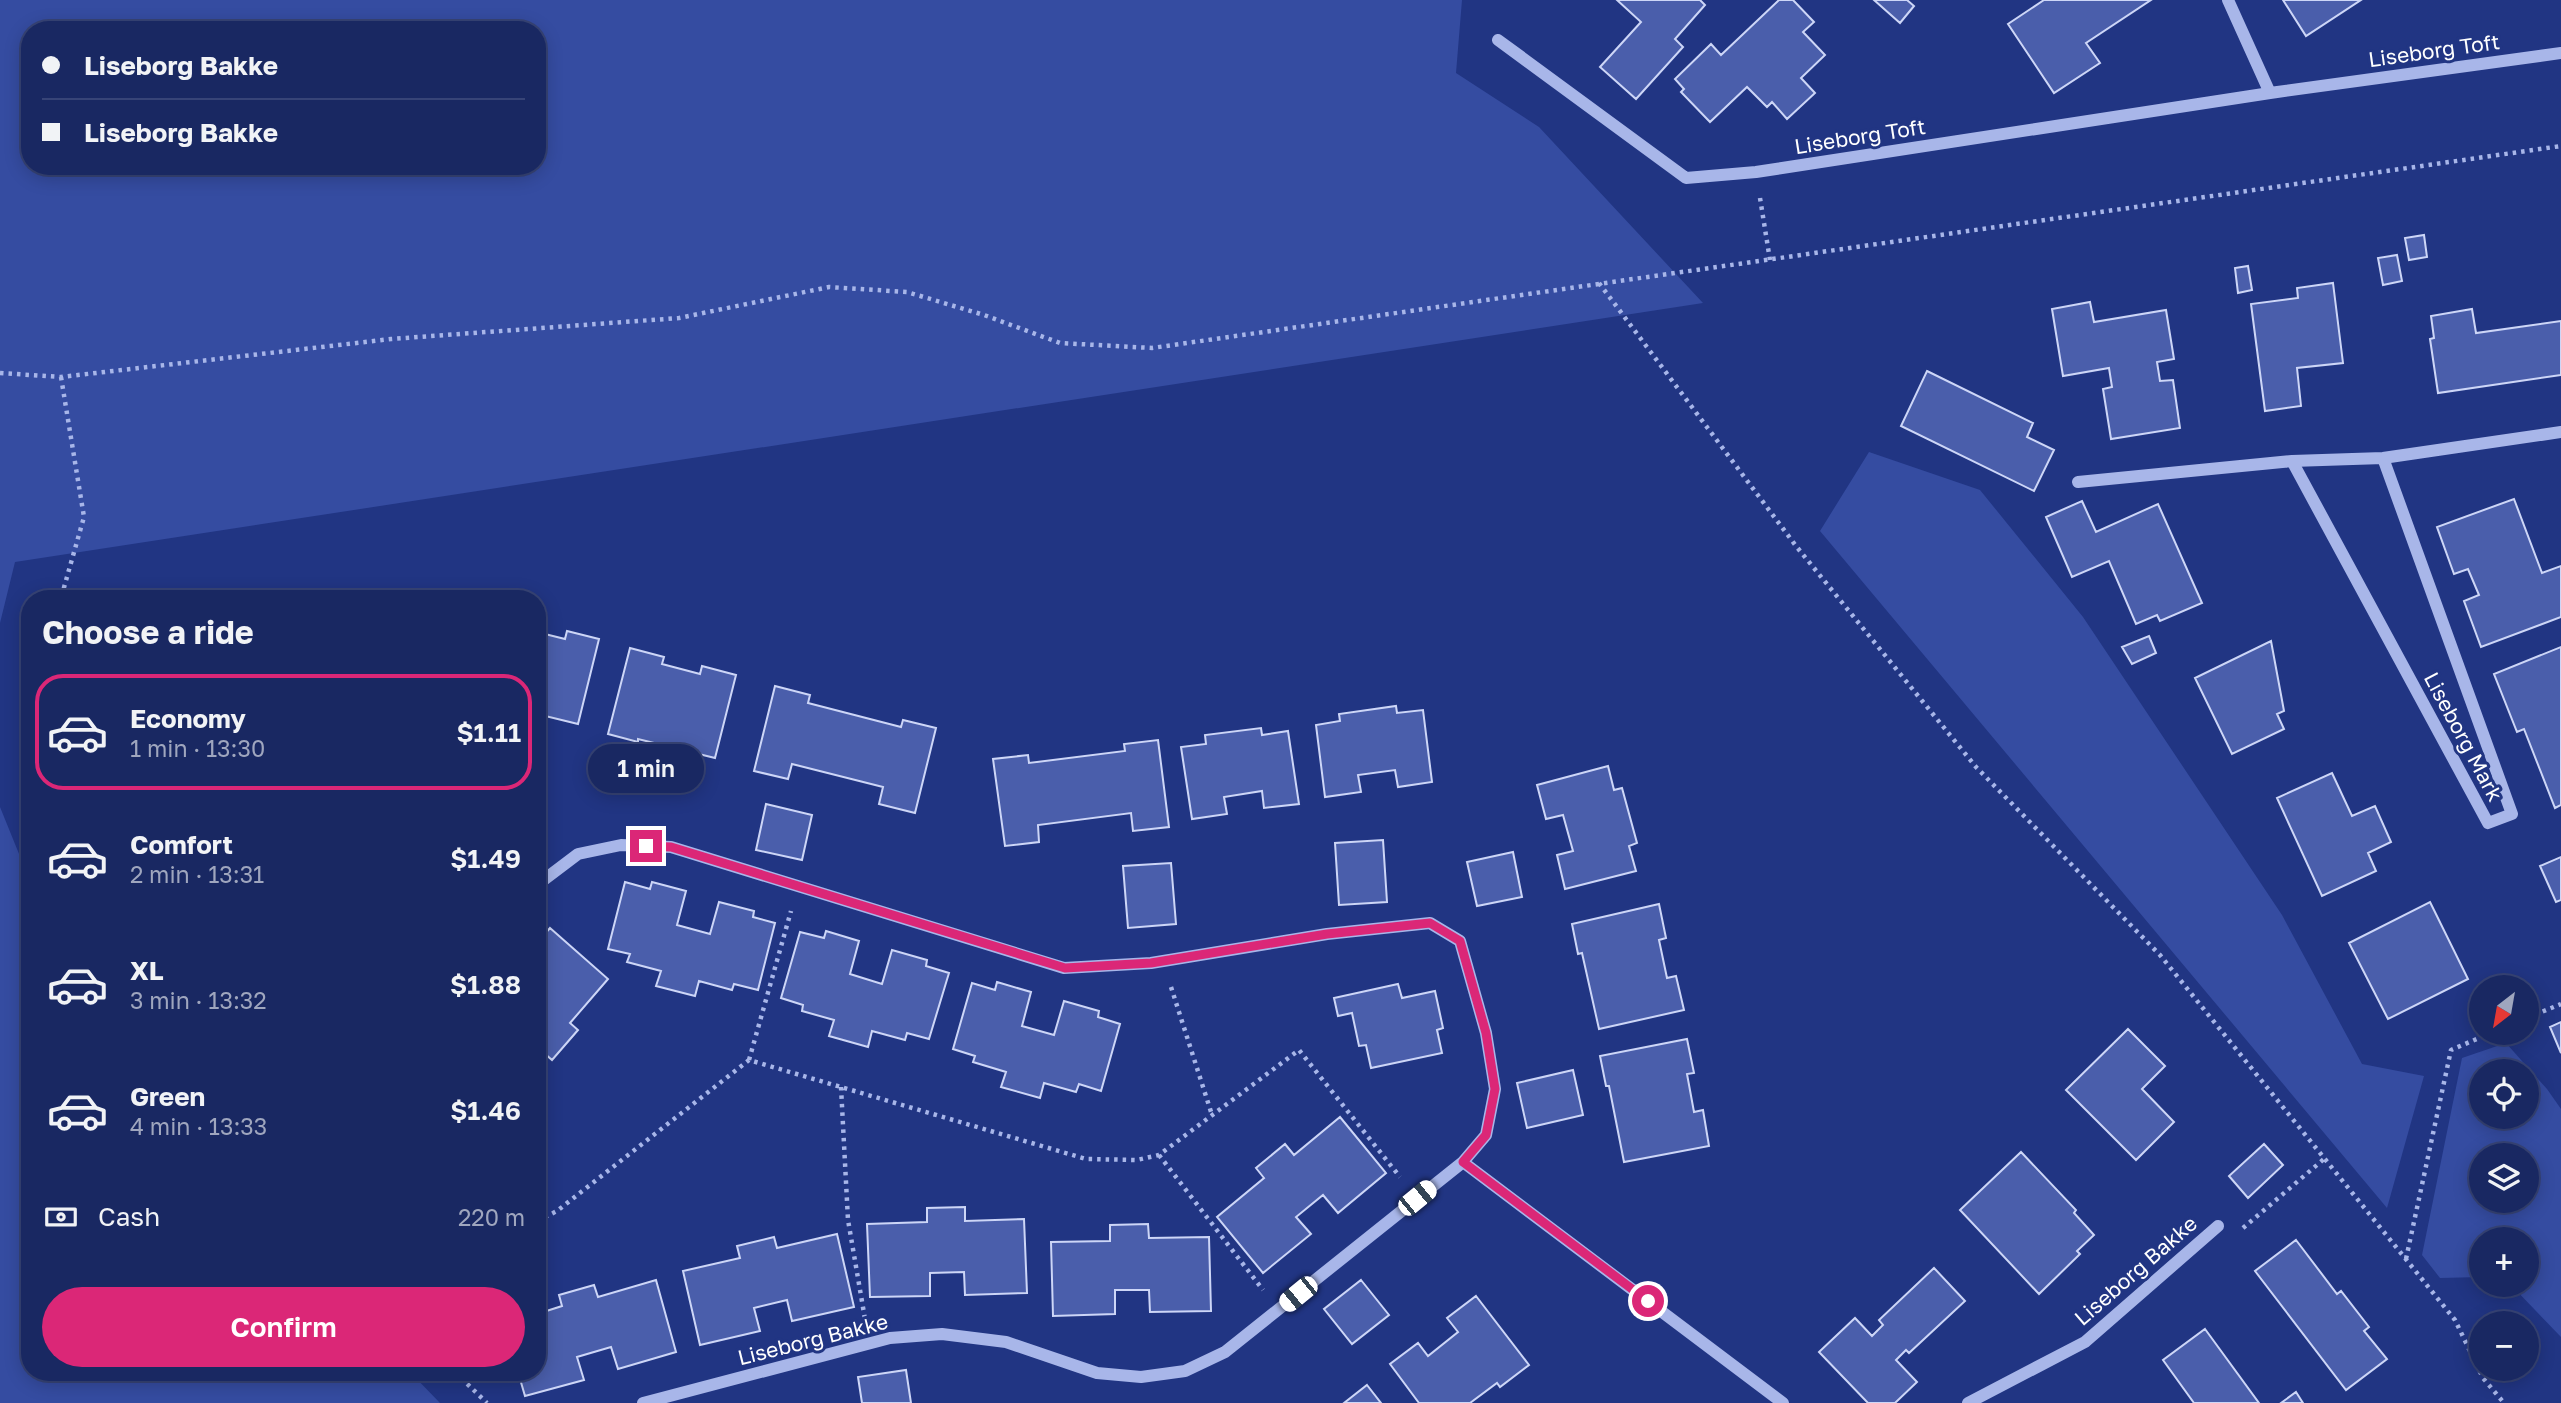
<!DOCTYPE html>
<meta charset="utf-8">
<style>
:root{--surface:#192862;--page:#26346b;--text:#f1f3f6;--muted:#9fa6be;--line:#374477;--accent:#db2777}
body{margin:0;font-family:"Golos Text",sans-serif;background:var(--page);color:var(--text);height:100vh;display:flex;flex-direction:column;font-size:26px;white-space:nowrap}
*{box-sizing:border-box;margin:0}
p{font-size:23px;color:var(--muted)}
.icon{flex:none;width:38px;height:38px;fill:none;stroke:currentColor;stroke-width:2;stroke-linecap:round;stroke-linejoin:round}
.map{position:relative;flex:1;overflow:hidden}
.panel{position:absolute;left:21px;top:590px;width:525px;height:791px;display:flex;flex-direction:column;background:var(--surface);border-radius:28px;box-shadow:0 4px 18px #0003,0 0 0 2px var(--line)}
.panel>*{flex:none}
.top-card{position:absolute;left:21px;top:21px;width:525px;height:154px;border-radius:28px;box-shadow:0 4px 18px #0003,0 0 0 2px var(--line);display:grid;align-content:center;height:154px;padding:0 21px;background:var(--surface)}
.needle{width:46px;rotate:211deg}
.controls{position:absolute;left:2469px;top:975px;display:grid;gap:14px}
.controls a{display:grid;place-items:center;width:70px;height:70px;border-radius:50%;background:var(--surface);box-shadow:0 4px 18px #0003,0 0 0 2px var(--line);font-size:35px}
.end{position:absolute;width:32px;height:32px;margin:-16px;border:9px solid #db2777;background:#fff;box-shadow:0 0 0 4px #fff}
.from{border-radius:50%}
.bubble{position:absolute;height:49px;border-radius:24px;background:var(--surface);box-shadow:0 4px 18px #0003,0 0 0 2px var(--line);font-size:23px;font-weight:600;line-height:49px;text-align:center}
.car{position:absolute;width:21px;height:42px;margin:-21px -10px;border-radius:9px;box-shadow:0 0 5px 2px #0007;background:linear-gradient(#fff 24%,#345 0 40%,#fff 0 76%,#345 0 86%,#fff 0)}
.top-card b{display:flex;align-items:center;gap:24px;height:66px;font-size:26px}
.top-card b+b{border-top:2px solid var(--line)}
.top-card i{width:18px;height:18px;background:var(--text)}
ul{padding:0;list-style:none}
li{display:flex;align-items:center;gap:21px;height:116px;margin:0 14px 10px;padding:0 7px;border:4px solid transparent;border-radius:28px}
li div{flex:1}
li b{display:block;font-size:26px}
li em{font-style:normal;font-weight:600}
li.selected{border-color:var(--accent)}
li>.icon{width:63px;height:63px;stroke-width:1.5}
h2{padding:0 21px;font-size:32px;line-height:84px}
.pay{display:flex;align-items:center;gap:18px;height:77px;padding:0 21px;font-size:26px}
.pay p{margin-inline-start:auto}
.button{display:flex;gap:14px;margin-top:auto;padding:14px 21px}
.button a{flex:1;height:80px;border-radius:42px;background:var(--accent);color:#fff;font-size:28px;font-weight:600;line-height:80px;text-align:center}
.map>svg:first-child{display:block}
.green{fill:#354ca1;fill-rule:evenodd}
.building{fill:#4a5eab;stroke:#cdd6f7;stroke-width:2}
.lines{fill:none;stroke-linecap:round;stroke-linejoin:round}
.path{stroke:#a8b6e9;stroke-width:4.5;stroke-dasharray:3.5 5;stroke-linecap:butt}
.minor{stroke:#a8b6e9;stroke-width:12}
.route{stroke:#db2777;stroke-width:9}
.labels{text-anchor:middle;stroke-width:6;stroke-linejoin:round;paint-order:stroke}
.street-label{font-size:21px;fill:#fff;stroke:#213583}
</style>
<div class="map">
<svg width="2561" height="1403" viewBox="0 0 2561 1403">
<rect width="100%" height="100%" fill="#213583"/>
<!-- green -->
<path class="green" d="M0,0H1462L1456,73L1539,127L1703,303L15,562L0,623ZM30,30H537V166H30Z
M1869,452L1980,490L2083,617L2282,915L2362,1064L2424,1076L2387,1208L1820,531Z
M0,807L30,881V1372H410L440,1403H0Z
M2506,1043L2547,1089L2561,1109V1337L2511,1285L2527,1284V1239H2482L2481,1277L2440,1278L2422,1255L2462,1058ZM2527,1071V1116H2482V1071ZM2527,1155V1200H2482V1155Z"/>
<!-- building -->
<path class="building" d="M1617,0H1700L1705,5L1675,39L1683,47L1636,99L1600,67L1641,22Z
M1779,0H1793L1814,22L1803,32L1825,55L1801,78L1815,93L1787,119L1772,102L1767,107L1747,87L1710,122L1681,92L1684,89L1675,79L1711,44L1721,55Z
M1874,0H1907L1914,6L1900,23Z
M2044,0H2151L2086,43L2100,63L2054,93L2008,24Z
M2283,0H2361L2306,36Z
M2424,235L2427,257L2409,260L2405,238Z
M2397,255L2402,281L2383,285L2378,258Z
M2248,266L2252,290L2238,293L2235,268Z
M2333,283L2343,363L2297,368L2301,406L2265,411L2251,304L2298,298L2297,288Z
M2090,302L2094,322L2166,310L2174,359L2157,362L2160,381L2173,380L2180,428L2111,439L2103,389L2112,387L2109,368L2063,376L2052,309Z
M2472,309L2476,333L2561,321V375L2438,393L2430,339L2434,338L2431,316Z
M1927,371L2033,423L2027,437L2054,450L2034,491L1901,426Z
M2514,499L2542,573L2561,566V617L2481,647L2464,601L2479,595L2468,569L2454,574L2437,527Z
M2082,501L2096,532L2158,504L2202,603L2160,621L2157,615L2136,624L2109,561L2072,577L2046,517Z
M567,631L599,639L578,724L537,714V632L565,639Z
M2149,636L2156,653L2132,664L2122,647Z
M2271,641L2284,711L2277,714L2284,729L2232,754L2195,678Z
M2561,647V805L2555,808L2524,729L2517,732L2494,674Z
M630,648L664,657L662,664L700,674L702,666L736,675L715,758L638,739V742L608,734Z
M775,686L810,695L808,703L901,727L903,720L936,728L915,813L879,804L883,787L792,764L788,779L754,771Z
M1396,706L1397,713L1423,710L1432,782L1398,787L1395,770L1358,775L1361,792L1325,797L1316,725L1340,721L1339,714Z
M1261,728L1262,735L1288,731L1299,804L1264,808L1262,791L1224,797L1227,814L1192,819L1181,747L1206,744L1205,735Z
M1158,740L1169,827L1133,831L1131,813L1038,825L1039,842L1005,846L993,759L1028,755L1029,763L1125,751L1124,744Z
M1608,766L1614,790L1622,788L1637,843L1629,846L1636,871L1565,889L1557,855L1573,851L1563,815L1546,819L1537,785Z
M2332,773L2352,816L2375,806L2391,842L2368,853L2376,871L2322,896L2277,798Z
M766,804L812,815L802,860L756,850Z
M1383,840L1387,902L1339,905L1335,843Z
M1513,852L1522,897L1477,906L1467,862Z
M2561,857V900L2556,902L2540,866Z
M1171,863L1176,924L1128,928L1123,866Z
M625,882L650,889L652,882L686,891L677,925L710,934L719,902L754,911L753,917L775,923L758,990L734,984L732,990L699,981L695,996L656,986L661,971L627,962L630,954L608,949Z
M2430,902L2468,979L2388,1019L2349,943Z
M1659,904L1666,938L1659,940L1667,978L1676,976L1684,1010L1599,1029L1582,953L1578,954L1572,924Z
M550,928L608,979L570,1023L578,1030L552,1060L544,1053L537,1061V943Z
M826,931L859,941L850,974L882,984L892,950L927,960L926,966L949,973L929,1039L907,1033L905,1040L872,1031L868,1047L829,1036L834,1020L802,1011L803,1005L781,998L800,932L824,938Z
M997,982L1031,992L1022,1026L1054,1035L1064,1001L1099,1011L1098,1017L1120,1024L1101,1091L1079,1084L1076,1092L1044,1083L1040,1098L1001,1087L1006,1072L973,1062L975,1056L953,1049L972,983L995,990Z
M1398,984L1402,998L1435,991L1443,1028L1437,1030L1442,1053L1371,1068L1366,1045L1359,1046L1352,1013L1338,1016L1334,998Z
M2561,1022V1053L2550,1027Z
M2128,1029L2165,1066L2142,1089L2174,1122L2136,1160L2066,1090Z
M1687,1039L1694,1073L1687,1074L1694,1112L1703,1110L1709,1146L1624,1162L1609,1086H1606L1600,1056Z
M1573,1070L1583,1115L1527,1128L1517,1083Z
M1340,1117L1386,1173L1338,1213L1323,1195L1296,1217L1311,1234L1263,1273L1217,1217L1264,1178L1256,1168L1285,1144L1294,1155Z
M2264,1144L2283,1165L2248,1198L2229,1176Z
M2021,1152L2076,1210L2074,1213L2094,1235L2077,1251L2080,1254L2039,1294L1960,1210Z
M965,1207V1221L1024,1219L1027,1293L965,1295L964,1272L930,1273V1296L870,1297L867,1224L927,1222V1208Z
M1148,1224L1149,1238L1209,1237L1211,1311L1150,1312L1149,1290H1115V1314L1053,1316L1051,1242L1110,1241V1225Z
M837,1234L854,1307L792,1321L787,1300L754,1308L760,1331L700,1345L683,1271L740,1258L737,1246L774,1237L777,1248Z
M2296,1240L2337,1294L2341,1291L2369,1327L2364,1331L2387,1359L2346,1390L2255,1271Z
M1934,1268L1965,1301L1909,1353L1906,1350L1896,1360L1917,1382L1895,1403H1868L1819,1352L1855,1318L1872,1336L1883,1325L1879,1320Z
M656,1280L676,1352L618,1369L611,1347L577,1357L584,1380L525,1396L518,1372H537V1314L562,1306L559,1295L594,1285L598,1297Z
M1361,1280L1389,1315L1352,1344L1324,1309Z
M1476,1296L1529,1365L1500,1387L1497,1383L1470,1403H1419L1390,1364L1418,1343L1428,1356L1458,1332L1447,1318Z
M2205,1329L2259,1403H2194L2163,1360Z
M906,1370L911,1403H862L858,1377Z
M1367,1385L1381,1403H1344Z
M2296,1392L2303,1403H2281Z"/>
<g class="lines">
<!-- path -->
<path class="path" d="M1760,198L1770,260
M1599,283L1796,546L1976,767L2160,955L2455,1320L2483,1378L2504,1403
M0,373L61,377L391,339L679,318L829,287L907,292L984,315L1060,343L1152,348L2561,146
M61,377L84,517L61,598
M30,702L26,772L30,791
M1171,987L1212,1115
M2527,1018L2561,1004
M749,1060L791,911
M841,1087L848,1220L865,1319
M1159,1155L1263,1290
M537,1221L557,1211L749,1060L1086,1159L1137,1160L1159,1155L1299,1050L1400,1177
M2243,1228L2324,1159
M2406,1259L2451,1050L2493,1032
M455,1372L487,1403"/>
<!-- minor -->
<path class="minor" d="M2228,0L2270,93
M1498,40L1686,178L1756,172L2270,93L2561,53
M2292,461L2488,823L2512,814L2383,458
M2078,482L2292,461L2383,458L2561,432
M537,885L578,854L621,845L671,847L1064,968L1151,963L1327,934L1430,923L1460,941L1486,1033L1495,1089L1486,1135L1463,1162L1225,1352L1185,1371L1141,1377L1097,1373L1006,1342L942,1334L890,1338L643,1403
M1463,1162L1783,1403
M1968,1403L2085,1342L2218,1226"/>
</g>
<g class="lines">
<!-- route -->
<path class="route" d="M646,846L671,847L1065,968L1151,963L1327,934L1430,923L1460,941L1486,1033L1495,1089L1486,1135L1463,1162L1648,1301"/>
</g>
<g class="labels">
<!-- street labels -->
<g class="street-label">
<text transform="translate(2434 51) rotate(-8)" y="7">Liseborg Toft</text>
<text transform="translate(1860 137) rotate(-9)" y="7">Liseborg Toft</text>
<text transform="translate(2463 737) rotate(62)" y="7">Liseborg Mark</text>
<text transform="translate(2136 1271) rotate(-41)" y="7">Liseborg Bakke</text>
<text transform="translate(813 1340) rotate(-14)" y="7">Liseborg Bakke</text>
</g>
</g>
</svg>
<div class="controls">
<a><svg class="needle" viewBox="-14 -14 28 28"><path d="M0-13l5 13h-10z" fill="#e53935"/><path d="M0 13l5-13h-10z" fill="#9fa6be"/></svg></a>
<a><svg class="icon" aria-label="locate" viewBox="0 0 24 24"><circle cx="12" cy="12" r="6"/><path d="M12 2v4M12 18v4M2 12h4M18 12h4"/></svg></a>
<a><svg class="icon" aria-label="layers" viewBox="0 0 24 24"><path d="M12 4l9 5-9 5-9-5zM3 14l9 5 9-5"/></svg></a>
<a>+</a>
<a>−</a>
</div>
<i class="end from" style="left:1648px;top:1301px"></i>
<i class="end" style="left:646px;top:846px"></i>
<div class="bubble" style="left:588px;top:744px;width:116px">1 min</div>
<i class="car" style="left:1417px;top:1198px;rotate:51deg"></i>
<i class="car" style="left:1298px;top:1294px;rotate:231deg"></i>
<div class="top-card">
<b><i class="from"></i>Liseborg Bakke</b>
<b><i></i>Liseborg Bakke</b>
</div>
<section class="panel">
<h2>Choose a ride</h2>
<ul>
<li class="selected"><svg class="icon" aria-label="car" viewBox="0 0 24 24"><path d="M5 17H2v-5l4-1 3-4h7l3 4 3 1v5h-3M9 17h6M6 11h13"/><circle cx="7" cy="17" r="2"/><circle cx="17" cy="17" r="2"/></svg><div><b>Economy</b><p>1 min · 13:30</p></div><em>$1.11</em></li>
<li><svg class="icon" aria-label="car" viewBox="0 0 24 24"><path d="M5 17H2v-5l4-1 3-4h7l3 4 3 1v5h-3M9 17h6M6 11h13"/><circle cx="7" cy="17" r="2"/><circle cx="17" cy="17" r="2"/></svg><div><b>Comfort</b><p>2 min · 13:31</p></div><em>$1.49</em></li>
<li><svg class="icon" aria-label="car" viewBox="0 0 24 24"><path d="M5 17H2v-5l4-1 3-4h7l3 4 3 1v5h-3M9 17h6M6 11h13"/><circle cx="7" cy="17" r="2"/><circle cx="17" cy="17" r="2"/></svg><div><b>XL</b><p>3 min · 13:32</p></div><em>$1.88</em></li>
<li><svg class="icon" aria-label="car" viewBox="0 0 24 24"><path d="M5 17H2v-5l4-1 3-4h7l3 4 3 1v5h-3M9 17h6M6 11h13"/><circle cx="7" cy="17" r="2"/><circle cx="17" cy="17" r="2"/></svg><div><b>Green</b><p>4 min · 13:33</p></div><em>$1.46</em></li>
</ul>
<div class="pay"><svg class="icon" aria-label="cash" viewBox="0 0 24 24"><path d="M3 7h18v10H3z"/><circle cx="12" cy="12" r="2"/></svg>Cash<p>220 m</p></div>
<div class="button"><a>Confirm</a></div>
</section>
</div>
